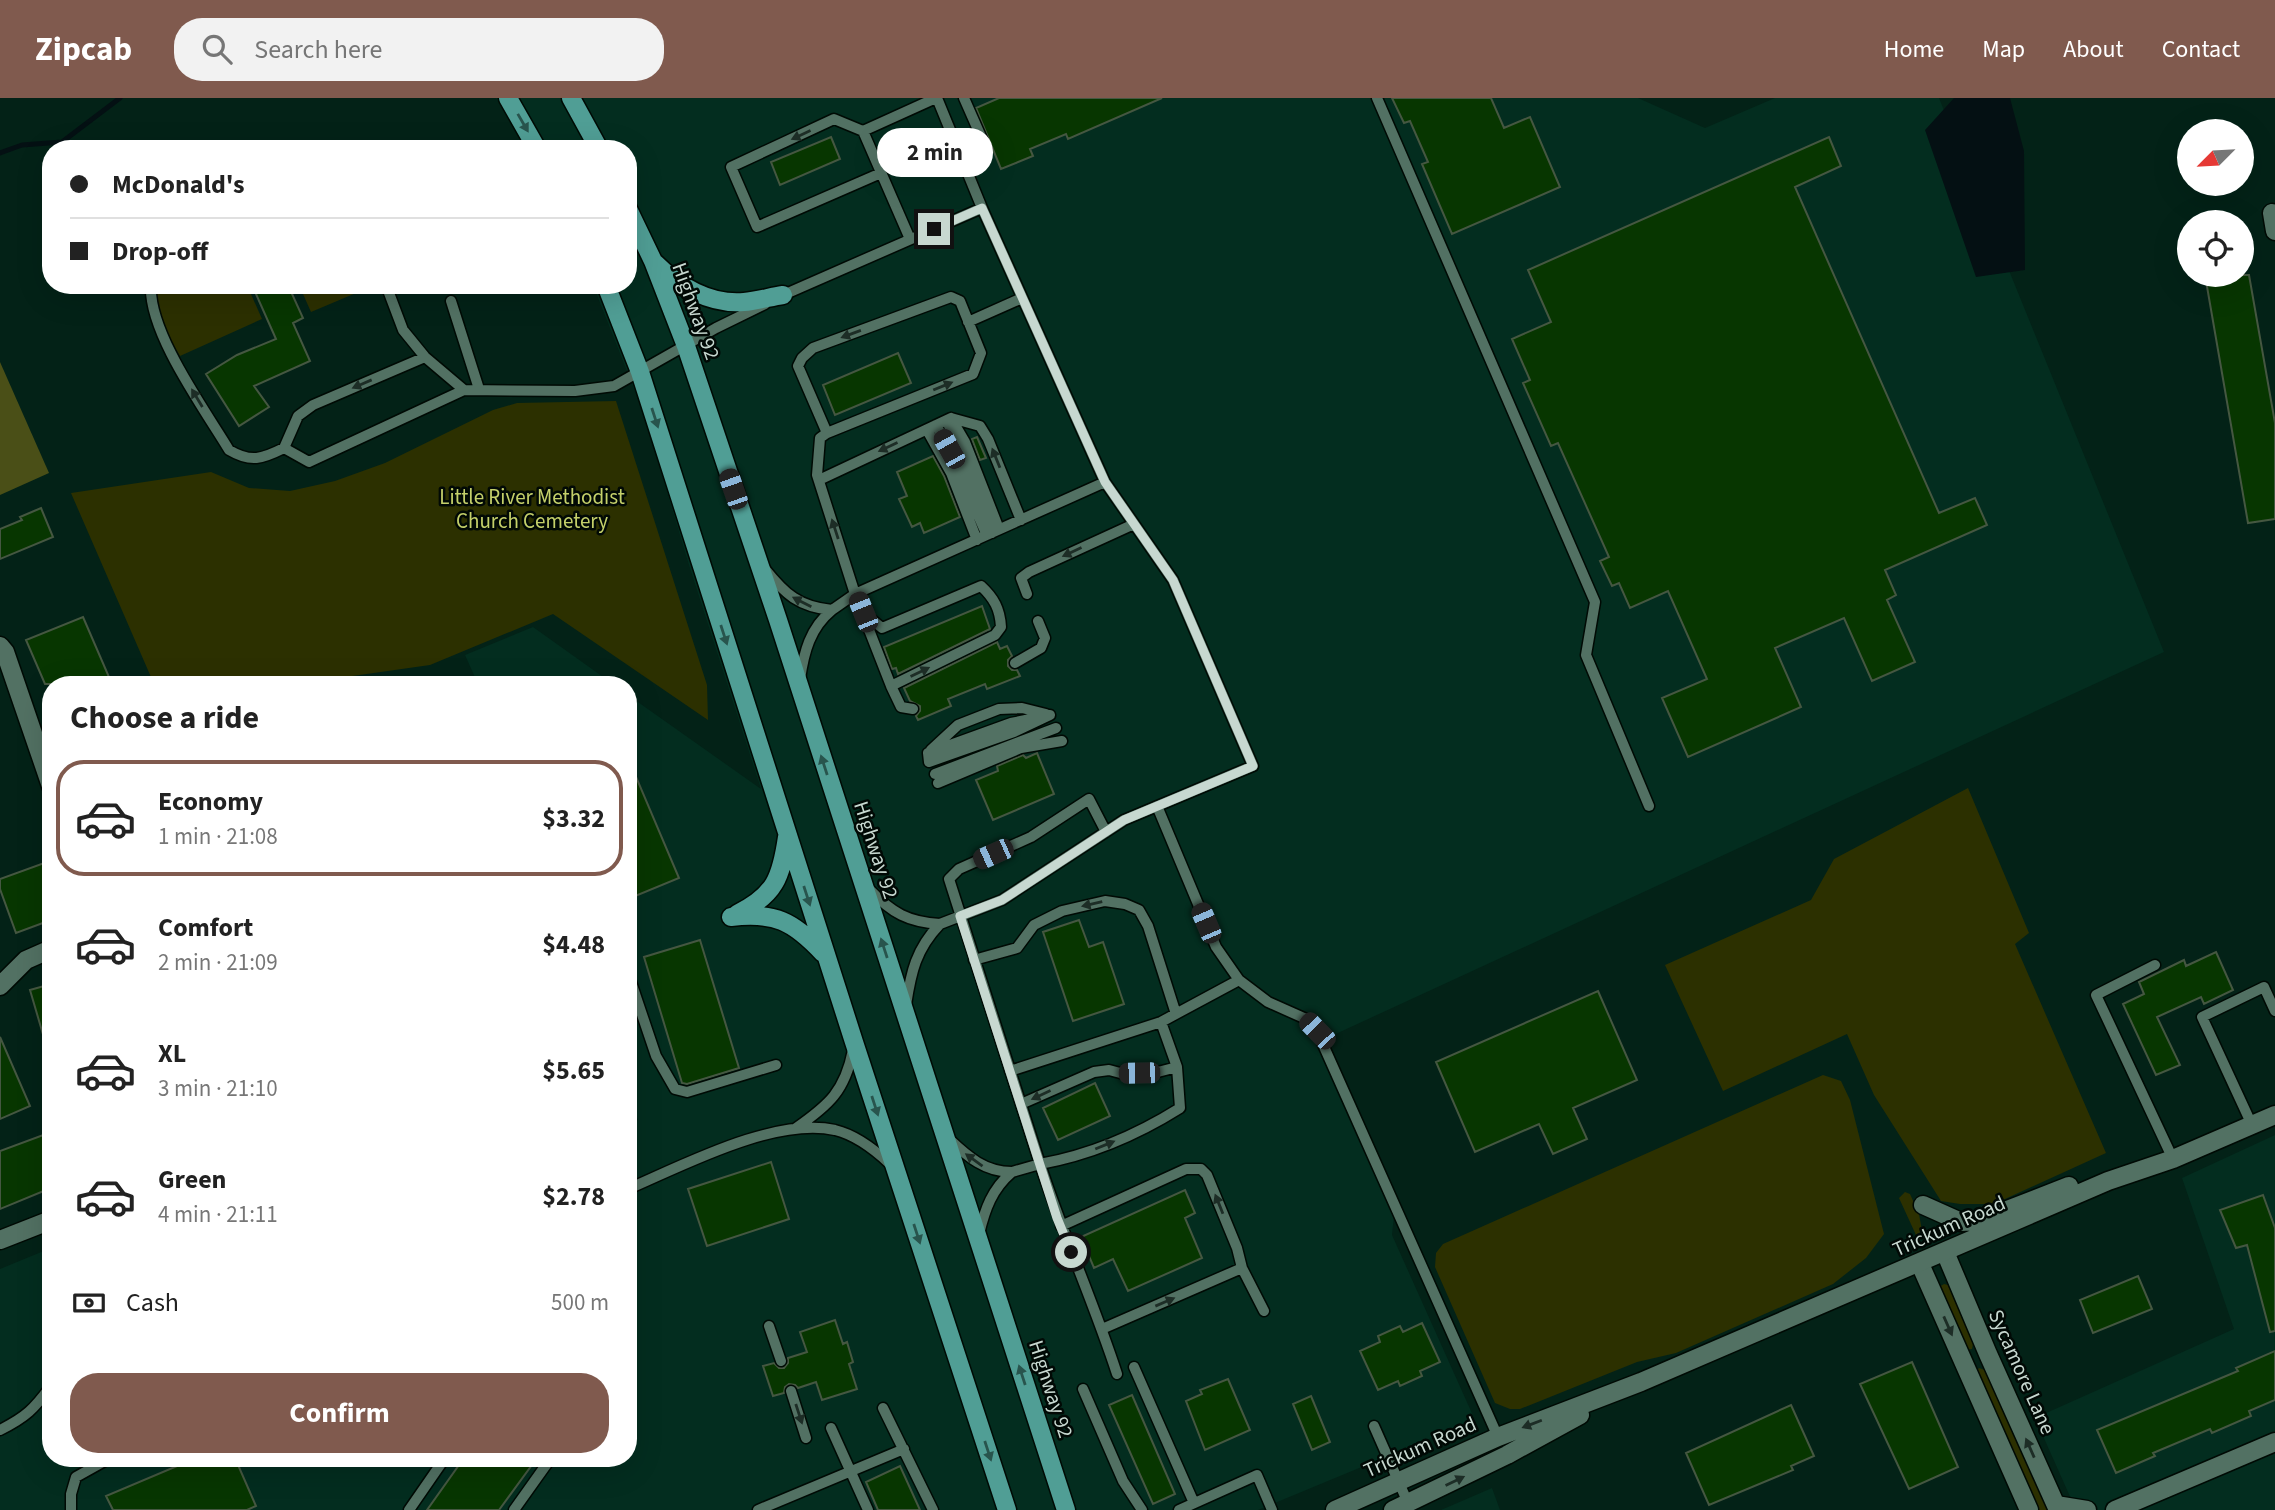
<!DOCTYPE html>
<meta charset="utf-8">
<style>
:root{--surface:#fff;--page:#f2f2f2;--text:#222;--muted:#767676;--line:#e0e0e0;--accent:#805a4e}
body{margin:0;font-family:"Source Sans 3",sans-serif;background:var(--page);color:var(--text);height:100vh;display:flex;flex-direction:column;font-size:26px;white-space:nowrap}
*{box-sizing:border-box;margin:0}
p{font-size:23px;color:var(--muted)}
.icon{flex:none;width:38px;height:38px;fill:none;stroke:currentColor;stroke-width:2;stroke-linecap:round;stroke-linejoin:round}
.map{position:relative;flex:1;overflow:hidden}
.details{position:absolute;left:42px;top:578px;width:595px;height:791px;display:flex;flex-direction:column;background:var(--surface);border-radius:28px;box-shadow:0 7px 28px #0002}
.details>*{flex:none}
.guide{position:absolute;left:42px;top:42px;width:595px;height:154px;border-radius:28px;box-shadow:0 7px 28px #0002;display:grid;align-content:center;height:154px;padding:0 28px;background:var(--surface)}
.needle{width:46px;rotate:246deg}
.controls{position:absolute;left:2177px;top:21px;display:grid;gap:14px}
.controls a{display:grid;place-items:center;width:77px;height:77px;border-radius:50%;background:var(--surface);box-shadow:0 7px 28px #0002;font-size:35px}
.end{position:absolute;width:32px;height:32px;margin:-16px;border:9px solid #c7d8d0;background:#111;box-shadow:0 0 0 4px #111}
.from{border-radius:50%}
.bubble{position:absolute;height:49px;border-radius:24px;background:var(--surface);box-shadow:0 7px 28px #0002;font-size:23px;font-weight:700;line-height:49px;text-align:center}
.car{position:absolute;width:21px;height:42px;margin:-21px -10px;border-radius:9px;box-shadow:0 0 5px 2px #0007;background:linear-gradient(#222 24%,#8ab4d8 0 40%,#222 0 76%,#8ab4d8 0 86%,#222 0)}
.guide b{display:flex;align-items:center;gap:24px;height:66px;font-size:26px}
.guide b+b{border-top:2px solid var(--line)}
.guide i{width:18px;height:18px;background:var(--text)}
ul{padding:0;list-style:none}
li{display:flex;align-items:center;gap:21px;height:116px;margin:0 14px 10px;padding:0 14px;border:4px solid transparent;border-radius:28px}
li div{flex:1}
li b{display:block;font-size:26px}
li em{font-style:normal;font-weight:700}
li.on{border-color:var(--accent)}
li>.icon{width:63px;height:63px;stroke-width:1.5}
h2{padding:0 28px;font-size:32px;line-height:84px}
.pay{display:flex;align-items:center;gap:18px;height:77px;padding:0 28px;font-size:26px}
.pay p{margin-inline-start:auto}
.cta{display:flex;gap:14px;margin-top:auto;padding:14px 28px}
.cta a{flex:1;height:80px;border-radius:28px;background:var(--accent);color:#fff;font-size:28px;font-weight:700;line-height:80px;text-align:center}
header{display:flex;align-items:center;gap:42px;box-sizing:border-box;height:98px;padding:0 35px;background:var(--accent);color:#fff}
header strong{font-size:33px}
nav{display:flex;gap:38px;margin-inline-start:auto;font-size:24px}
.search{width:490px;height:63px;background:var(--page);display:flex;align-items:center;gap:18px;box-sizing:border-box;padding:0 24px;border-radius:28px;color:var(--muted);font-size:26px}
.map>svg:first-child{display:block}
.built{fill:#032d1f}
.green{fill:#2c3000}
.forest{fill:#4a4f17}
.water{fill:#041013}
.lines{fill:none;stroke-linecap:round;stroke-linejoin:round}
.stream{stroke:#041013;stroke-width:5}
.building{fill:#073600;stroke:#455741;stroke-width:2}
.service-casing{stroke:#000a04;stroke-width:13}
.minor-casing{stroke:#000a04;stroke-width:21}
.tertiary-casing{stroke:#000a04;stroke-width:21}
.primary-casing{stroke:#000a04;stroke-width:21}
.service{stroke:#527163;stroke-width:10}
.minor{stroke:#527163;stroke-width:18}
.tertiary{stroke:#527163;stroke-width:18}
.primary{stroke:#509e95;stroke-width:18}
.oneway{fill:#28544d}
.oneway2{fill:#1d2d26}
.route{stroke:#c7d8d0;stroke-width:9}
.labels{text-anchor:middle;stroke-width:5;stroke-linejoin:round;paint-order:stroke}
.street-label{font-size:21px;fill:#c7d8d0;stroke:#010905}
.park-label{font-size:21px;fill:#c4d06a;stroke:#010905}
</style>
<header>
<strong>Zipcab</strong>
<div class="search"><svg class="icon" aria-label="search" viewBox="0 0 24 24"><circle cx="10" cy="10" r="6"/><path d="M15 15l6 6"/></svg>Search here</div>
<nav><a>Home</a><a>Map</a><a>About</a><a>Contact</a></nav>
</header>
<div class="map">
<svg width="2275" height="1412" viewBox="0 0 2275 1412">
<rect width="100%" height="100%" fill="#032217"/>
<!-- built -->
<path class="built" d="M496,0H1638L1705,30L1775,0H1939L2164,554L1327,940L1395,1107L1392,1137L1475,1322L1258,1412H0V1171L51,1150V1360H628V1026L638,1022L628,990V597L761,691L689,467L642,311L593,187H628V51H525Z
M533,529L613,586H478L465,557Z
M2275,1037V1412H2076L2035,1320L2234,1231L2182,1080Z
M1492,1390L1500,1412H1441Z"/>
<!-- green -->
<path class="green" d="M157,187H247L262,221L180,258C167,235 154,214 157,187Z
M299,187H375L311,214Z
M616,303L707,587L708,622L553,516L430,567L296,586H154L71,395L211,374L249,390L290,393L335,383L385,365L493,312L517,305Z
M1968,690L2029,835L2015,846L2106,1055L1994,1106H1960L1941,1103L1874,997L1847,936L1723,993L1665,867L1811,802L1834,761Z
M1823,977L1841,983L1850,1002L1884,1136L1866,1160L1833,1186L1676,1255L1637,1264L1520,1311H1510L1495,1305L1435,1169L1436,1155L1443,1146Z
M1905,1094L1910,1096L1919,1116L1922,1133L1916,1137L1899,1100Z
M1944,1186L1948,1187L1973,1246L1972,1251L1966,1252L1939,1189Z
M1979,1270L1985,1272L1988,1278L2049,1412H2037L1975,1275Z"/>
<!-- forest -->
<path class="forest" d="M0,264L49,375L0,397Z"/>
<!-- water -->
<path class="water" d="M1954,0H2010L2024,53L2025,172L1976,179L1925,32Z"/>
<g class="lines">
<!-- stream -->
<path class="stream" d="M0,55L22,47L62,44L120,0"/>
</g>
<!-- building -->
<path class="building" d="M999,0H1162L1068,41L1066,36L1030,51L1033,58L1001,71L976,10Z
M1392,0H1491L1504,30L1530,19L1560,89L1452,136L1422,66L1428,64L1410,23L1404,25Z
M831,39L840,61L780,87L771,64Z
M1829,39L1841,68L1795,89L1939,415L1975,400L1987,427L1885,472L1896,497L1887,502L1915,564L1872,583L1844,520L1775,550L1801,609L1688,659L1662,600L1707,581L1668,493L1630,510L1619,485L1612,488L1600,463L1609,459L1558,345L1551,348L1523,285L1530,282L1512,241L1551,224L1528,172Z
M2205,177H2249L2275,325V421L2248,425Z
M252,187H288L303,220L293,225L310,263L254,288L269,309L239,328L206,276L237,257L276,241Z
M898,255L911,285L835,317L823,287Z
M977,339L986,360L980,362L972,341Z
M933,358L944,378L960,419L924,435L920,425L912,429L899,401L907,398L897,374Z
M41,410L53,439L0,461V431L22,422L20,419Z
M982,508L990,531L898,576L896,570L892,571L884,549Z
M83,519L112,586H45L26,542Z
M997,544L1000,551L1007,548L1012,558L1008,562V568L1012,572H1017L1020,578L987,591L985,586L948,601L951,608L918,622L916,618L920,613V608L910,603L904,590Z
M1037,655L1054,696L993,722L976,682L998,673L997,668L1023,657L1026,660Z
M628,660L679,780L628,801Z
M47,764L51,774V822L16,835L0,791V781Z
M1079,822L1089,849L1103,844L1124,906L1073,923L1043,834Z
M700,842L739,970L687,986L682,985L644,859Z
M2216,854L2233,892L2204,906L2201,899L2157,919L2180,967L2156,977L2123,906L2144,896L2139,884L2184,862L2186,868Z
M51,886V949L47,950L30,892Z
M1598,893L1637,982L1573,1010L1587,1041L1553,1056L1539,1026L1475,1054L1436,964Z
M0,939L30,1008L0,1021Z
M1095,985L1110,1018L1058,1042L1043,1010Z
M46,1036L51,1046V1056L46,1058L51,1069V1090L0,1111V1053Z
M771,1064L789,1121L707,1148L688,1091Z
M1185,1092L1195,1115L1185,1120L1202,1160L1128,1193L1113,1161L1094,1170L1081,1139Z
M2263,1097L2275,1130V1233L2270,1234L2247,1147L2236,1150L2220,1112Z
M2138,1178L2152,1211L2093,1235L2080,1202Z
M835,1222L843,1246L847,1244L853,1264L849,1266L857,1291L822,1302L816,1284L798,1290L795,1287L789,1286L785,1289L784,1295L773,1298L763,1268L774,1265L779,1270H784L788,1265V1260L807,1254L800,1234Z
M1422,1225L1440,1264L1420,1273L1422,1278L1400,1288L1398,1283L1378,1292L1360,1253L1380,1244L1378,1238L1400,1228L1403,1234Z
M2275,1253V1302L2249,1313L2251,1318L2212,1335L2210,1331L2153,1355L2155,1358L2116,1375L2097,1332L2238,1273L2236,1270Z
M1912,1264L1958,1369L1909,1391L1860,1286Z
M1228,1281L1250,1332L1205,1352L1186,1303L1202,1296L1200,1292Z
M1132,1297L1175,1396L1153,1406L1109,1307Z
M1311,1298L1330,1344L1312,1352L1293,1306Z
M1791,1307L1814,1358L1791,1368L1793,1372L1709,1407L1686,1355Z
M196,1360H235L256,1408L247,1412H113L106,1398Z
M464,1360H537L499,1412H427Z
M900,1368L920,1412H878L866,1384Z"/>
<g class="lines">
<!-- service casing -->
<g class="service-casing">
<path id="service" d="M937,0L982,110
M1377,0L1595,504L1586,557L1649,708
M863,33L936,0
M964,66L984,57L986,50L964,0
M881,75L757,129L731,69L834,21L863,33L910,141
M151,187C148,234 205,312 229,352C251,365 262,361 284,350L298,318L313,307L425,259
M386,187L403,232L425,259L464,292L575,293L614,288L716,230L765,206
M781,198L982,110L1105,384L1173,482L1253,668L1124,722L1002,802L940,826
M451,203L479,291
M968,224L1022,200
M951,320L980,328L988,341L1021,422
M936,327L949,351L985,433
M949,328L959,347L992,435
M927,332L951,375L977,442
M827,335L798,268L802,260L813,250L951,199L960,203L981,255L973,276L827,335L820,340L817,377L855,496L891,588
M284,350L309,364L464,292
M819,382L951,320L965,344L999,431
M765,471C785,496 799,509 832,512C810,530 804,554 800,581
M1027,496L1021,480L1029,474L1134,426
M832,512L855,496L1105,384
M865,516L882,530L981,488C994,500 1000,511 1001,529L995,537L891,588L901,609L913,611
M1015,565L1041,550L1045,540L1038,523
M1050,617L1014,634L929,664L928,655L1011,625Z
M931,652L958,627L999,611L1022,610L1046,616
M935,676L1056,630
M938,685L1021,650L1062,643
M870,792C892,815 908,824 940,826C916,851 911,874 906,907
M974,862L1017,850L1034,827L1062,813L1105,803L1125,806L1139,812L1148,828L1176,916
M2155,867L2096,897L2173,1061
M628,875L656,958L675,991L687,994L776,967
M1239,882L1268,904L1304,920L1317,933L1498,1339
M1010,973L1161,924L1239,882L1216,849L1157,708
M1021,1006L1094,974L1109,972L1124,976L1154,975L1177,969
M2252,1027L2202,919L2264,889L2275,913
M796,1030C829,1007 845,993 853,952
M949,1041C968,1059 985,1074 1012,1074C992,1091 985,1111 979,1136
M1012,1074L1040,1066L949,781L959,771L1031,739L1089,701L1106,734
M628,1091C684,1067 774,1019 835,1032C856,1037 874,1051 890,1066
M1061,1128L1186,1071H1201L1207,1077L1237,1150L1242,1170L1264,1213
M769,1228L781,1263
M1102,1231L1242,1170
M1134,1269L1194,1405
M1117,1276C1094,1205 1063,1137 1040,1066C1090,1057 1137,1037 1180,1010L1177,969L1161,924
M1083,1291L1123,1383L1142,1412
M791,1293L806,1340
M883,1310L933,1412
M1374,1328L1408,1405
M831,1330L868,1412
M0,1332C26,1319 34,1311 51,1288
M71,1412V1396L76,1379L110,1360
M409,1412L445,1360
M514,1412L551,1360
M758,1412L904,1351
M1179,1412L1257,1377L1272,1412"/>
</g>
<!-- minor casing -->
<g class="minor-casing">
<path id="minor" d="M2272,115L2275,133
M0,548L5,554L51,688
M0,888L26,862L51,851
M0,1142L51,1122
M1945,1154L1988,1256L2058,1412
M1920,1166L2029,1412
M2056,1407L2087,1412
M2115,1412L2275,1344"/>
</g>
<!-- tertiary casing -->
<g class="tertiary-casing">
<path id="tertiary" d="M1923,1107L1961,1124L1979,1123L2069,1088
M1335,1412L1498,1339L1641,1284L2108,1083L2173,1061L2275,1017
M1393,1412L1507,1357L1580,1317"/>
</g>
<!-- primary casing -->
<g class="primary-casing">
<path id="primary" d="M508,0L537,51
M571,0L599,51
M628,111L653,163L686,248L778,522L1066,1412
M655,165C678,188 710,207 744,204C757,203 770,199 783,197
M606,187L640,274L854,944L1007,1412
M737,816C775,797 781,780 787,739
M731,819C775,814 793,823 823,855"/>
</g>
<!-- service -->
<use href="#service" class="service"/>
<!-- minor -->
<use href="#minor" class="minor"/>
<!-- tertiary -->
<use href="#tertiary" class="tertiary"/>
<!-- primary -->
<use href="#primary" class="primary"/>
</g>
<!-- one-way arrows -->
<defs><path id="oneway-solid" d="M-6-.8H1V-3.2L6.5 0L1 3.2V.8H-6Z" transform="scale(1.75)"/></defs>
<g class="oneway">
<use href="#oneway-solid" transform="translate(523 25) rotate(60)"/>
<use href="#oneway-solid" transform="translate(655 320) rotate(72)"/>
<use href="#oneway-solid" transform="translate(724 537) rotate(72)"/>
<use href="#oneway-solid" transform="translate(824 667) rotate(-108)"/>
<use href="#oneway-solid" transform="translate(807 798) rotate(72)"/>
<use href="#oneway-solid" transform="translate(884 850) rotate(-108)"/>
<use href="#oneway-solid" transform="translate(875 1008) rotate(72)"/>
<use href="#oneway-solid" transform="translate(917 1136) rotate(72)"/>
<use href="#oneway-solid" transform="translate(1022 1277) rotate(-108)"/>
<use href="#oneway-solid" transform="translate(988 1353) rotate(72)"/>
</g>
<g class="oneway2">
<use href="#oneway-solid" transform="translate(801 37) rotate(155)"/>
<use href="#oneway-solid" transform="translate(851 236) rotate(160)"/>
<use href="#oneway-solid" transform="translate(362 286) rotate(157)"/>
<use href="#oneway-solid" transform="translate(943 288) rotate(-22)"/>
<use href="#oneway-solid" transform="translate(197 300) rotate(-121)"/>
<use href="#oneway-solid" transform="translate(888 349) rotate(155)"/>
<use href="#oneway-solid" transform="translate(996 360) rotate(-112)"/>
<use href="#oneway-solid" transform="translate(835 431) rotate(-108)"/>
<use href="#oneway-solid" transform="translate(1072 454) rotate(155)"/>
<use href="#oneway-solid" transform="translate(802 504) rotate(-153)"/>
<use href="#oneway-solid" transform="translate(920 574) rotate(-26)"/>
<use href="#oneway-solid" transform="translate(1092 806) rotate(167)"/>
<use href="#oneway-solid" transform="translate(1041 997) rotate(155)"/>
<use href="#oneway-solid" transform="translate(1105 1047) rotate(-22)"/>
<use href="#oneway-solid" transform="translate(974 1062) rotate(-144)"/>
<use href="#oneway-solid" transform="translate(1219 1106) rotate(-112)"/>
<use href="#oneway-solid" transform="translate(1165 1204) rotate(-23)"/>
<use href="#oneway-solid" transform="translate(1948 1228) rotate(66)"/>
<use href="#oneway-solid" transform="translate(799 1316) rotate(72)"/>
<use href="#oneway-solid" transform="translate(1532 1326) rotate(159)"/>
<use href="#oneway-solid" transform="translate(2030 1350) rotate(-114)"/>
<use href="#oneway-solid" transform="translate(1455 1383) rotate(-26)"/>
</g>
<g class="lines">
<!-- route -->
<path class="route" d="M934,131L982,110L1105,384L1173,482L1253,668L1124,722L1002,802L960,818L1057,1120L1071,1154"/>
</g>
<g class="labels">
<!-- street labels -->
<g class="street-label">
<text transform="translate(696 213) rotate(70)" y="7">Highway 92</text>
<text transform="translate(876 752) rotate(72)" y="7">Highway 92</text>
<text transform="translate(1949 1128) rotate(-24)" y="7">Trickum Road</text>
<text transform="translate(2022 1274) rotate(66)" y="7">Sycamore Lane</text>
<text transform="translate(1051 1291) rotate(72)" y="7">Highway 92</text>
<text transform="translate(1420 1349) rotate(-24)" y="7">Trickum Road</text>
</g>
<!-- park labels -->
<g class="park-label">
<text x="532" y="406">Little River Methodist<tspan x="532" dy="24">Church Cemetery</tspan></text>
</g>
</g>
</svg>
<div class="controls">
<a><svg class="needle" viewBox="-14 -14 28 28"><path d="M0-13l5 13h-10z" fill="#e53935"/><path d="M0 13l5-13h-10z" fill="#767676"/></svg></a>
<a><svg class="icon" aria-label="locate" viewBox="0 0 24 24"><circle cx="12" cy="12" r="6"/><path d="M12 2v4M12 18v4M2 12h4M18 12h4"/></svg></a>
</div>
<i class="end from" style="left:1071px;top:1154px"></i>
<i class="end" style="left:934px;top:131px"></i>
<div class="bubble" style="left:877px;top:30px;width:116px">2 min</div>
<i class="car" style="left:949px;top:351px;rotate:331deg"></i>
<i class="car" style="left:733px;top:391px;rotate:341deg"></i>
<i class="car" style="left:863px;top:514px;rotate:338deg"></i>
<i class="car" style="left:993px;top:756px;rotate:246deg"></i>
<i class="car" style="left:1206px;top:825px;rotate:337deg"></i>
<i class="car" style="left:1317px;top:933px;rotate:316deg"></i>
<i class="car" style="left:1139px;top:975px;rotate:269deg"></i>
<div class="guide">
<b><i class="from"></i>McDonald's</b>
<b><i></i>Drop-off</b>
</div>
<section class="details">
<h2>Choose a ride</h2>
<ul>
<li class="on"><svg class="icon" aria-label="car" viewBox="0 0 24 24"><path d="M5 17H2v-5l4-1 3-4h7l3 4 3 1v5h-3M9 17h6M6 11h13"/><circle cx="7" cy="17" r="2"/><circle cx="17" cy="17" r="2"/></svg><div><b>Economy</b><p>1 min · 21:08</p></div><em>$3.32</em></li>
<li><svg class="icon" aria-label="car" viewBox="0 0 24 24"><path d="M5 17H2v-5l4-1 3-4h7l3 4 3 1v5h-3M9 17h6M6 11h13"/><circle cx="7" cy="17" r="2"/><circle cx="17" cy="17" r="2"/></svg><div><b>Comfort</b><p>2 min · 21:09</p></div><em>$4.48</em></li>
<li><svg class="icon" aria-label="car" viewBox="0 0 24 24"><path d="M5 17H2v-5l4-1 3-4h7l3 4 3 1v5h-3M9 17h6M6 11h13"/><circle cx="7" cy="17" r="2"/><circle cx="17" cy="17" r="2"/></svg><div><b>XL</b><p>3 min · 21:10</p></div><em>$5.65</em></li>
<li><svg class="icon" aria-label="car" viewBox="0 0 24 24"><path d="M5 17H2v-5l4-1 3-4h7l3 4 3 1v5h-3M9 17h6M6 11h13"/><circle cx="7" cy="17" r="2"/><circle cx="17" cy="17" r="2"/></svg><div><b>Green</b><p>4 min · 21:11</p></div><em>$2.78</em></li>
</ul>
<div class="pay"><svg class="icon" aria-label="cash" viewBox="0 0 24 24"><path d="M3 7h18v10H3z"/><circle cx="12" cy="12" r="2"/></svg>Cash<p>500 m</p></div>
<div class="cta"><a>Confirm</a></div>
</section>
</div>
